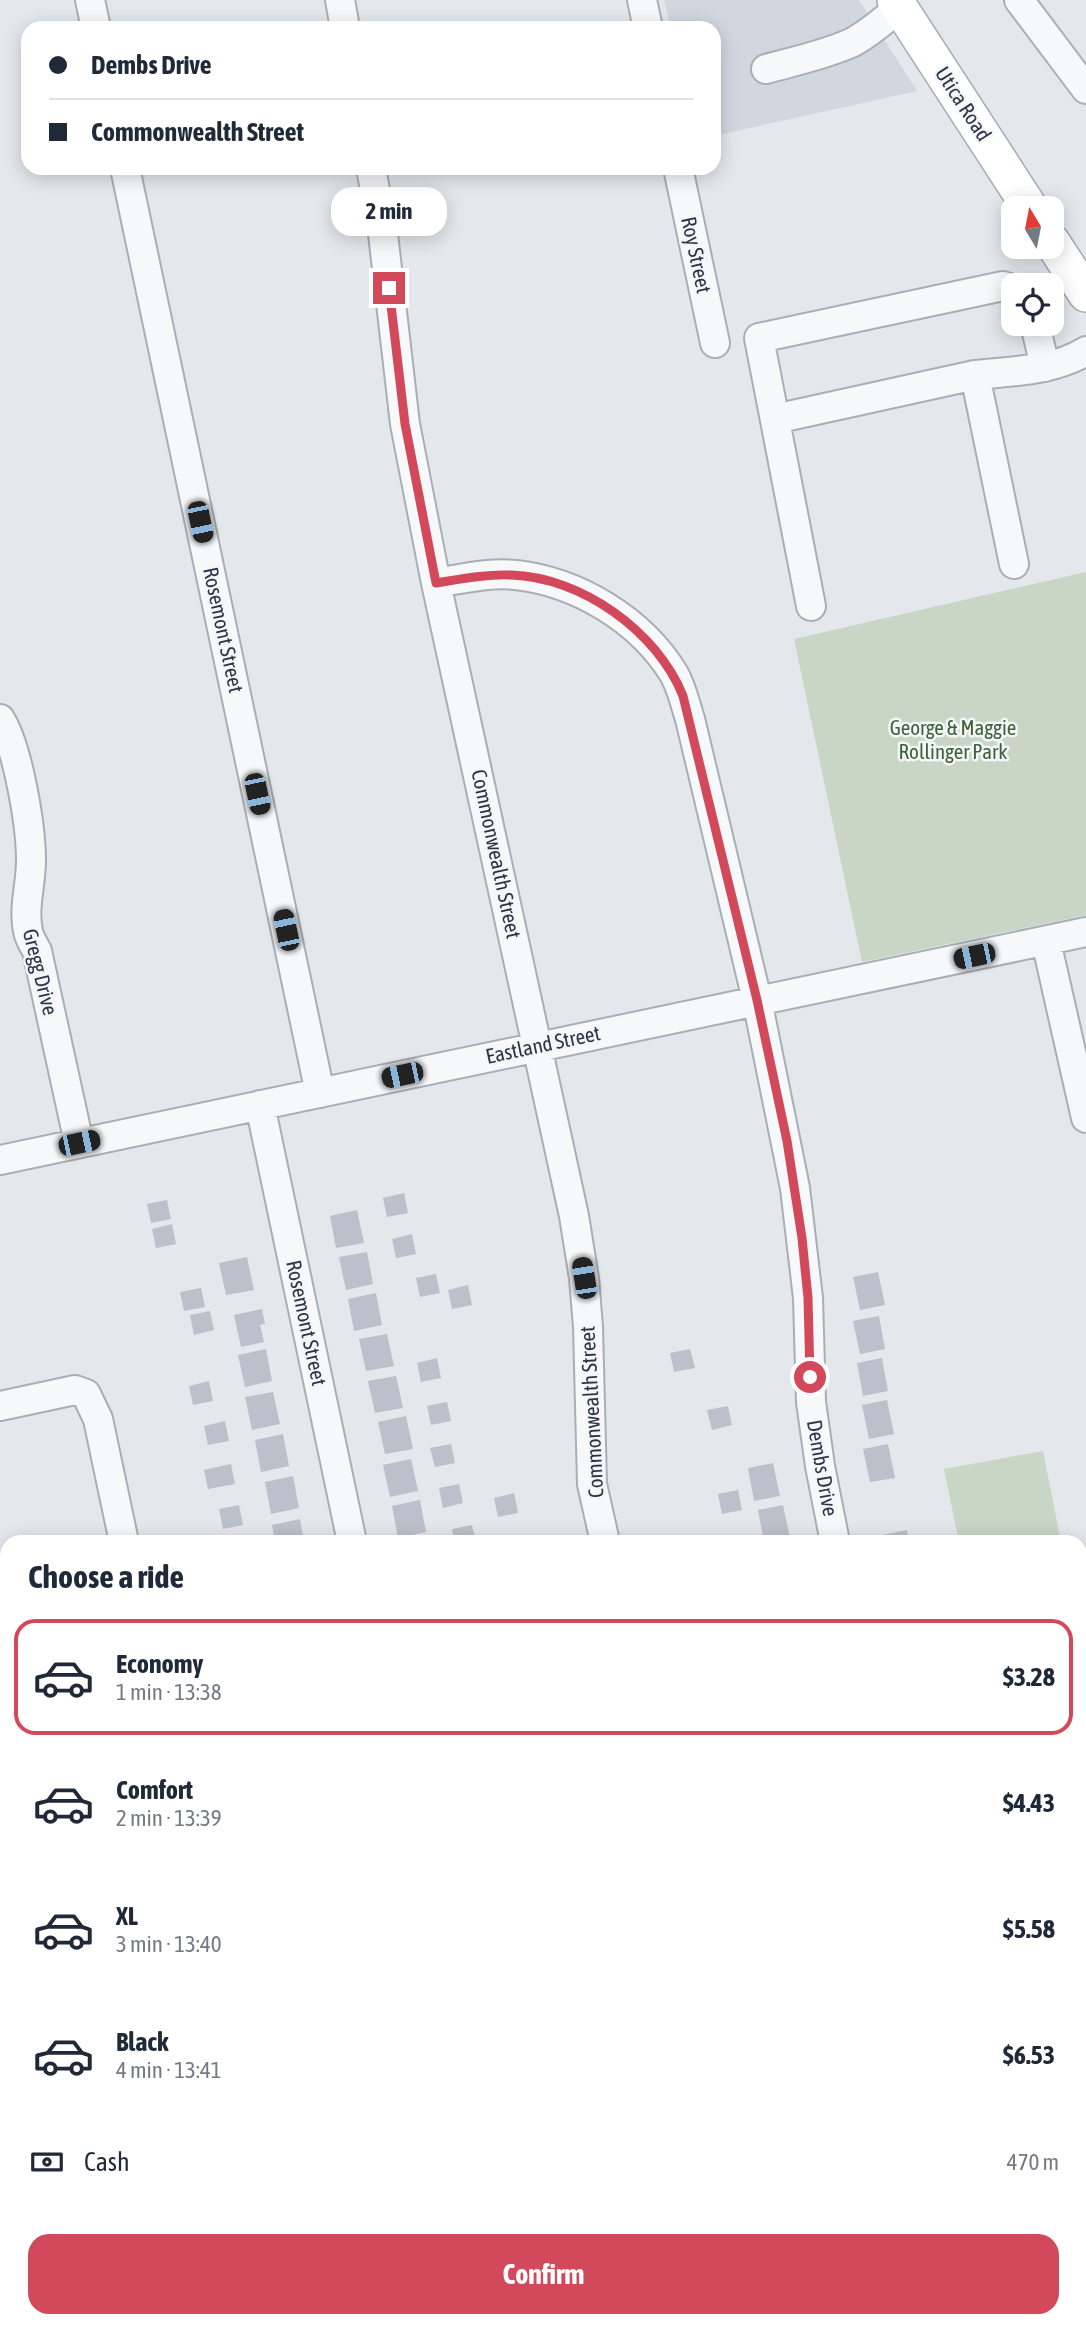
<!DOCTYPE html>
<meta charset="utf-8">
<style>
:root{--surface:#fff;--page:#f2f2f3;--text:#1f2937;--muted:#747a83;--line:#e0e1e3;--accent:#d1495b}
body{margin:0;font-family:"Asap Condensed",sans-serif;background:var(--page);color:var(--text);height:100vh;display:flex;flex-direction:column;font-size:26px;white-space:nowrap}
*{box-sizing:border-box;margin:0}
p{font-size:23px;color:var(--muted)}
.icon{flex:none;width:38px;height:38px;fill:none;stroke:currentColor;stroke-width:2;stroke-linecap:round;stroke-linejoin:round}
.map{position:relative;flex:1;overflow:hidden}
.sheet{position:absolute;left:0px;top:1535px;width:1087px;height:793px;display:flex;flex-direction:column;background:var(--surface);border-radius:21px 21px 0 0;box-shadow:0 4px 18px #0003}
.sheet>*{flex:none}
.top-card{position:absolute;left:21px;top:21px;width:700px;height:154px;border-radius:21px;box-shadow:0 4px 18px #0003;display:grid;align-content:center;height:154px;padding:0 28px;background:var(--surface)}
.needle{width:46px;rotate:350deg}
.controls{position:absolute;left:1001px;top:196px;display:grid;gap:14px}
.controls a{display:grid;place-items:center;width:63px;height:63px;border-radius:14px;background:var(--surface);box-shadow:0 4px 18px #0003;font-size:35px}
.end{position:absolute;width:32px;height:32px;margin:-16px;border:9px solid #d1495b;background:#fff;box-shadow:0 0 0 4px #fff}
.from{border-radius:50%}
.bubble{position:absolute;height:49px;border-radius:21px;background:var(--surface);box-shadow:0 4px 18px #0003;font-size:23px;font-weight:700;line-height:49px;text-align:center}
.car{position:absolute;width:21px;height:42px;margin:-21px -10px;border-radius:9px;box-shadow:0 0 5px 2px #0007;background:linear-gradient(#222 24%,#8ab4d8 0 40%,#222 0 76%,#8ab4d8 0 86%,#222 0)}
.top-card b{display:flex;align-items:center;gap:24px;height:66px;font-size:26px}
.top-card b+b{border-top:2px solid var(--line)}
.top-card i{width:18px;height:18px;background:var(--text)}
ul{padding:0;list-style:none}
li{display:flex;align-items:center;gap:21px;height:116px;margin:0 14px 10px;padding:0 14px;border:4px solid transparent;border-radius:21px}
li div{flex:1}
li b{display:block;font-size:26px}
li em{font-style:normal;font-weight:700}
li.active{border-color:var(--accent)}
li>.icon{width:63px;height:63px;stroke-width:1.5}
h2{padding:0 28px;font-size:32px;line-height:84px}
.pay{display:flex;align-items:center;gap:18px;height:77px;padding:0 28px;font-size:26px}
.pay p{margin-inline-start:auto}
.cta{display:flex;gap:14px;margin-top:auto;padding:14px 28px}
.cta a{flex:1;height:80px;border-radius:21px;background:var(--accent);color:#fff;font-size:28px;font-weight:700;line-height:80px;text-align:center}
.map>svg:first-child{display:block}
.built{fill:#d2d6de}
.green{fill:#c9d6c5}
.building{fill:#bbc0ca}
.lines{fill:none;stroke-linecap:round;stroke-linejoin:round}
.minor-casing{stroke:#a9aeb7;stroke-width:32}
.major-casing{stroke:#a3abb8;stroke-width:38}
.minor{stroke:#f7f8fa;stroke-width:28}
.major{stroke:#fff;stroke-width:35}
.route{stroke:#d1495b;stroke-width:9}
.labels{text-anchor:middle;stroke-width:5;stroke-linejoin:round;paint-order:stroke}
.street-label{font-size:21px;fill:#2b3445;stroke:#f4f6f9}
.park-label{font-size:21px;fill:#3f6138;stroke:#f4f6f9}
</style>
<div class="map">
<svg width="1086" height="2326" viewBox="0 0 1086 2326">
<rect width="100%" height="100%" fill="#e4e7ec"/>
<!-- built -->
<path class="built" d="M664,0H859L917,91L714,136V28H671Z"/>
<!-- green -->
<path class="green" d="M1086,572V915L862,962L794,639Z
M1043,1451L1061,1542H959L944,1469Z
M1080,1631L1086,1662V1862L1080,1863Z"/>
<!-- building -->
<path class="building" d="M404,1193L408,1213L387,1217L383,1198Z
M167,1200L171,1219L151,1223L147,1204Z
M357,1210L364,1243L336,1248L330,1216Z
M172,1224L176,1244L156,1248L152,1229Z
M412,1234L416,1254L396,1258L392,1239Z
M367,1252L373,1284L346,1290L339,1257Z
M247,1257L254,1290L226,1295L219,1263Z
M878,1272L885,1305L860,1310L853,1277Z
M436,1274L440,1293L420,1297L416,1278Z
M468,1285L472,1305L452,1309L448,1290Z
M201,1288L205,1307L184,1311L180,1292Z
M376,1293L382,1325L354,1331L348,1299Z
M262,1309L265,1324L260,1325L264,1342L241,1347L234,1315Z
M210,1311L214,1330L194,1335L190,1315Z
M879,1316L885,1349L860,1354L853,1321Z
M387,1334L394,1366L366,1371L359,1339Z
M266,1349L272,1381L245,1387L238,1355Z
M690,1349L695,1368L674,1372L670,1353Z
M437,1358L441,1378L421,1382L417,1363Z
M882,1358L888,1391L863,1396L857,1363Z
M396,1376L403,1408L375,1413L368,1381Z
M209,1381L213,1401L193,1405L189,1386Z
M273,1392L280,1424L252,1430L245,1397Z
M887,1400L894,1434L869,1439L862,1405Z
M447,1402L451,1421L431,1425L427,1406Z
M728,1406L732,1425L712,1430L707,1410Z
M406,1416L413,1449L385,1454L378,1422Z
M225,1421L229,1441L208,1445L204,1426Z
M283,1434L289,1466L261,1472L255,1440Z
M451,1444L455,1463L435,1467L430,1448Z
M888,1444L895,1478L870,1482L863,1449Z
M411,1459L418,1491L390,1497L383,1465Z
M773,1463L780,1496L754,1501L748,1468Z
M231,1464L235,1484L208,1489L204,1470Z
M293,1476L299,1508L271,1514L265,1482Z
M459,1484L463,1503L443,1508L439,1488Z
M738,1490L742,1510L722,1514L718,1494Z
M514,1493L518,1513L498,1517L494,1498Z
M420,1500L426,1532L398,1538L392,1506Z
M239,1505L243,1525L223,1529L219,1509Z
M783,1505L790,1538L764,1542L758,1510Z
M300,1519L304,1542H275L272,1525Z
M472,1525L476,1542H454L452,1529Z
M907,1530L909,1542H883L882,1535Z
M524,1535L525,1542H504V1539Z
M749,1536L750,1542H727V1541Z
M491,2320H498L499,2326H470Z
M516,2320H535L536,2325L517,2326Z"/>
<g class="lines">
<!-- minor casing -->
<g class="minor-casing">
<path id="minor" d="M90,0L96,28
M340,0L345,28
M642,0L648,28
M1019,0L1086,89
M766,69C795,61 824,55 851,43C869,34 884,20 900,7
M125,168L320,1093
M371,168L383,234L405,424L436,583L574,1216L584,1278L588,1327L592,1484L605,1542
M678,168L715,343
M1035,324L1045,367
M775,419L975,375
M1014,564L975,375C1013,371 1054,371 1086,351
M436,583C462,579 489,572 516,575C578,582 641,620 674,674C682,688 685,704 690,719L757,1000L795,1188L808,1298L811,1402L820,1466L835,1542
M811,606L759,338L1003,286L1013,289
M0,719C18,747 31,826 31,861C31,884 23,908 28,931C29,938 34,945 37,951L79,1143
M1046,941L1086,1118
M260,1105L352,1542
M0,1160L1086,932
M0,1406L75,1390L86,1394L98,1419L124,1542
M0,1879L7,1880
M0,1934L7,1932
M0,2023L7,2022
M0,2181L7,2111
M0,2210L7,2241
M28,2320L29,2326
M278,2320L280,2326
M425,2320L426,2326
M702,2320L703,2326
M987,2320L989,2326"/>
</g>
<!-- major casing -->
<g class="major-casing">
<path id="major" d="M895,0L1030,208
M1052,242L1086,294
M1080,2074L1086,2073
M0,2306L7,2305"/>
</g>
<!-- minor -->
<use href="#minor" class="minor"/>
<!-- major -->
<use href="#major" class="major"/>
</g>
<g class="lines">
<!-- route -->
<path class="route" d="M389,288L405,424L436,583C461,579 486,574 511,575C581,577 657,631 683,696L757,1000L787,1141L802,1238L808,1298L810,1377"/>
</g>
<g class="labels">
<!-- street labels -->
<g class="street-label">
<text transform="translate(963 104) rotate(57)" y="7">Utica Road</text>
<text transform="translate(696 255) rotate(78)" y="7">Roy Street</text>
<text transform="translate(223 630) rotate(78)" y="7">Rosemont Street</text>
<text transform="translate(496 854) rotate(78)" y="7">Commonwealth Street</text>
<text transform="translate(40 972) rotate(76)" y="7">Gregg Drive</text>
<text transform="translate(543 1045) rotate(-12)" y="7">Eastland Street</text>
<text transform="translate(306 1323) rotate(78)" y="7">Rosemont Street</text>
<text transform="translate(592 1412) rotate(-93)" y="7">Commonwealth Street</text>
<text transform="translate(822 1468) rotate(80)" y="7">Dembs Drive</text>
</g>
<!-- park labels -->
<g class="park-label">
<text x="953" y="735">George &amp; Maggie<tspan x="953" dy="24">Rollinger Park</tspan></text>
</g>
</g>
</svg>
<div class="controls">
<a><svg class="needle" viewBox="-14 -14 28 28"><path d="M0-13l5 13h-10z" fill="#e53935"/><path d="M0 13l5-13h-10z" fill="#747a83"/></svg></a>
<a><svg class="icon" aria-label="locate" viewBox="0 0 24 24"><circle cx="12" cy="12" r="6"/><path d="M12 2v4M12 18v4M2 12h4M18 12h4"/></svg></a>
</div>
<i class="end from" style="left:810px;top:1377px"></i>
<i class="end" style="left:389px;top:288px"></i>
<div class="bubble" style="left:331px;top:187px;width:116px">2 min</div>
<i class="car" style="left:200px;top:522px;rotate:168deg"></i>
<i class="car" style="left:257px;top:794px;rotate:168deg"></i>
<i class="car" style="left:286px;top:930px;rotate:348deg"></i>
<i class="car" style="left:974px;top:956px;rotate:258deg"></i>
<i class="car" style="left:402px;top:1075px;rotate:258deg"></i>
<i class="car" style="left:79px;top:1143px;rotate:78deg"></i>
<i class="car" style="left:584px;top:1278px;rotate:351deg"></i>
<div class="top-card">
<b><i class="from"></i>Dembs Drive</b>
<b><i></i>Commonwealth Street</b>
</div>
<section class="sheet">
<h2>Choose a ride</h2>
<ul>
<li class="active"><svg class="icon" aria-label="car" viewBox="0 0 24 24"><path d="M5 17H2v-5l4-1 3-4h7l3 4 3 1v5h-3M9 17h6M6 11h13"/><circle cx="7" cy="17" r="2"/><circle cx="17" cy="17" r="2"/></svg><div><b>Economy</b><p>1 min · 13:38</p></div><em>$3.28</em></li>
<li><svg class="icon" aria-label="car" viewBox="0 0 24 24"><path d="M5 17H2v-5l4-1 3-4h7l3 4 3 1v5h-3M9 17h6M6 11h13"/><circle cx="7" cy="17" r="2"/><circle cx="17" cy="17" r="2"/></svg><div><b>Comfort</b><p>2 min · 13:39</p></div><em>$4.43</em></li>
<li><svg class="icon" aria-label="car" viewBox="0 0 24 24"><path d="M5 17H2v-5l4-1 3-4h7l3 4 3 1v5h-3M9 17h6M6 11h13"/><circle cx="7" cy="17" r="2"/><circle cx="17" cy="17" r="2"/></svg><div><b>XL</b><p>3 min · 13:40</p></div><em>$5.58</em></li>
<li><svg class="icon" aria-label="car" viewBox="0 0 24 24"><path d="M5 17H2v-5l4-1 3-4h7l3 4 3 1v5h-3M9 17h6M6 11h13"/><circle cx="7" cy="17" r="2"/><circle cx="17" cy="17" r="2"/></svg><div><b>Black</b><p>4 min · 13:41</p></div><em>$6.53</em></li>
</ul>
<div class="pay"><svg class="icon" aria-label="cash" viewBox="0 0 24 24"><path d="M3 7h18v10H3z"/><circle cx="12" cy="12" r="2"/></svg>Cash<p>470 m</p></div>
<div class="cta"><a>Confirm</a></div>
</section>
</div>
